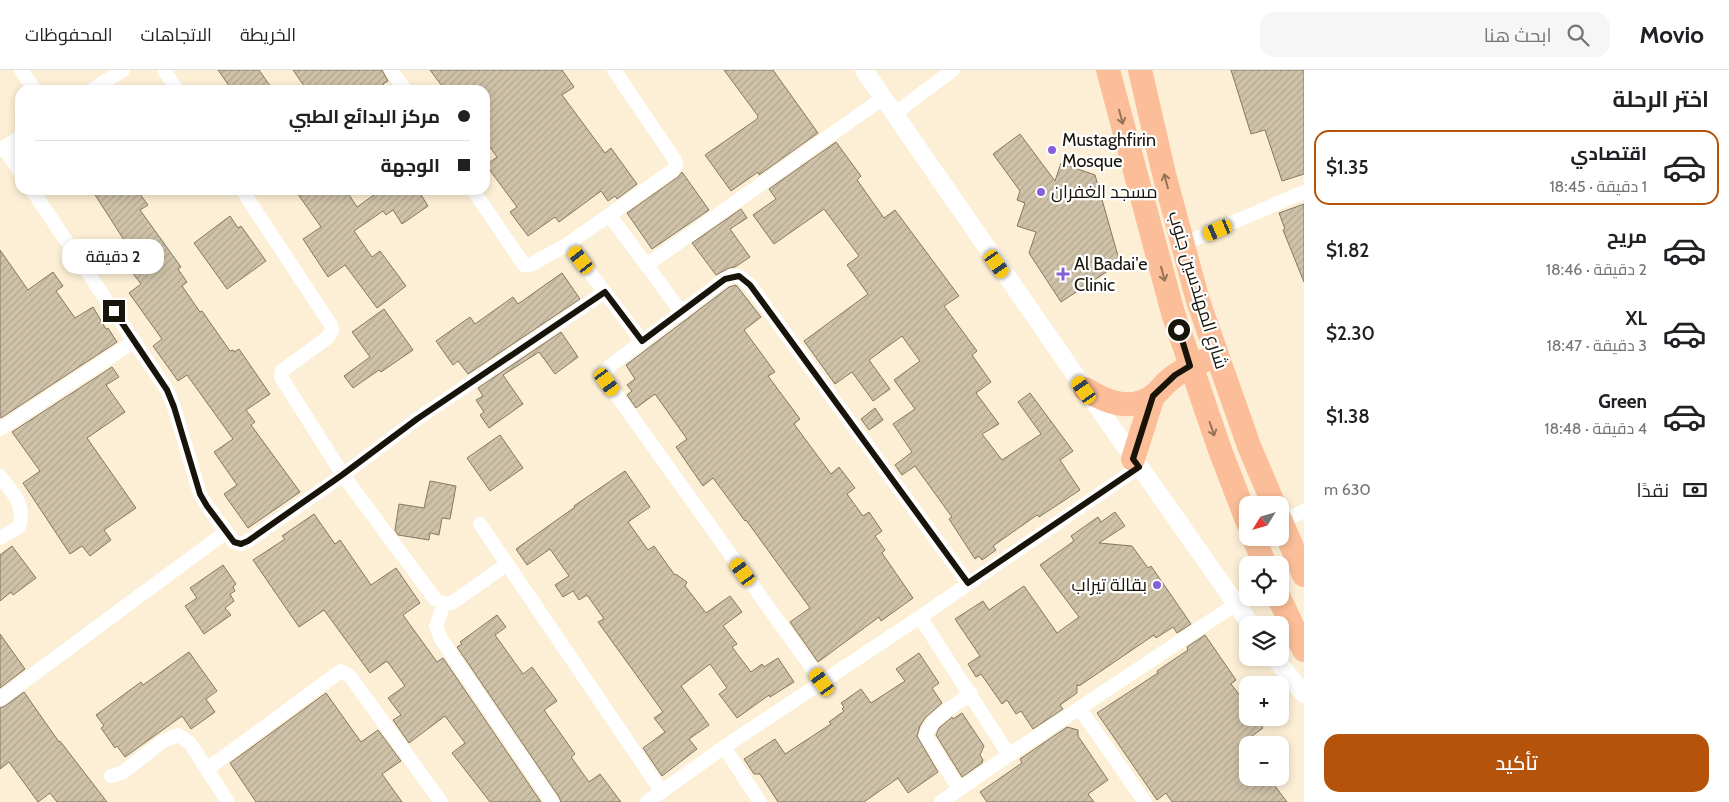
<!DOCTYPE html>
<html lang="ar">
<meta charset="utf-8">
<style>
:root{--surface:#fff;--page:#f6f6f6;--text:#202124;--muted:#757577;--line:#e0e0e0;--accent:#b45309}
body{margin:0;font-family:Cabin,Cairo,sans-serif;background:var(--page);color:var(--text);direction:rtl;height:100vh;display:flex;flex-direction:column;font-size:19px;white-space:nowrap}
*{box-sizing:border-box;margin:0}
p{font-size:16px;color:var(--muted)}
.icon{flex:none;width:28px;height:28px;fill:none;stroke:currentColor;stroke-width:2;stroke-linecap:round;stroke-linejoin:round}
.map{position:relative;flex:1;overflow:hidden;direction:ltr}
.panel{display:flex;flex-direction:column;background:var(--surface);width:425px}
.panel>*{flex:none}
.top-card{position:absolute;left:15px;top:15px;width:475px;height:110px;border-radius:15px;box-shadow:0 2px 8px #0003;direction:rtl;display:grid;align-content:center;height:110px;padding:0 20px;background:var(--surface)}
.needle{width:32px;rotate:233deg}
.fabs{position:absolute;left:1239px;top:426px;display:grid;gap:10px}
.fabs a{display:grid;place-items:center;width:50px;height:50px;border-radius:10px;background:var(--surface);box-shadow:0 2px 8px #0003;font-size:25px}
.end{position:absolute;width:22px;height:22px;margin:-11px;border:6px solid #18140a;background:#fff;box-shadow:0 0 0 2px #fff}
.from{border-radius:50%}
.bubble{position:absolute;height:35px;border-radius:15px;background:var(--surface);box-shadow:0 2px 8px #0003;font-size:16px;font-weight:600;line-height:35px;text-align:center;direction:rtl}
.car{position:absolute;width:15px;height:30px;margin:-15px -8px;border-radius:6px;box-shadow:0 0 4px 1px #0007;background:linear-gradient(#f5c518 24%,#345 0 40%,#f5c518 0 76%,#345 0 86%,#f5c518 0)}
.top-card b{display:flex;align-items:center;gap:18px;height:48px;font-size:19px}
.top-card b+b{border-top:1px solid var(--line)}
.top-card i{width:12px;height:12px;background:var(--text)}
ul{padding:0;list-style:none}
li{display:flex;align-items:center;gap:15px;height:75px;margin:0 10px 8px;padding:0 10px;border:2px solid transparent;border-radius:15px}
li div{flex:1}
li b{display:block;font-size:19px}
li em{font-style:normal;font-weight:600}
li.selected{border-color:var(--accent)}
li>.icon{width:45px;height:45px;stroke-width:1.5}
h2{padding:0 20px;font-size:22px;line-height:60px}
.pay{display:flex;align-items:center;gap:12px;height:55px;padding:0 20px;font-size:19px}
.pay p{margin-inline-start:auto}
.button{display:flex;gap:10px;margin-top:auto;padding:10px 20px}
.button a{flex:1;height:58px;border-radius:15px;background:var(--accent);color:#fff;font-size:20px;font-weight:600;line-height:58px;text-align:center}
header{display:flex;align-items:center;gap:30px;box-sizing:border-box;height:70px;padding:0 25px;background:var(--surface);border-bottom:1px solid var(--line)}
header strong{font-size:24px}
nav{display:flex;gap:28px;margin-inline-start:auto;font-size:18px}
.search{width:350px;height:45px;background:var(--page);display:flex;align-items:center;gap:12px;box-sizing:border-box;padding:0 18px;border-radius:15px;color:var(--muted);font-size:19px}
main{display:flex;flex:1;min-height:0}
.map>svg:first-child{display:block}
.building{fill:url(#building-hatch);stroke:#847861}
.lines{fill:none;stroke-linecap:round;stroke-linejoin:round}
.minor{stroke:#fff;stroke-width:14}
.tertiary{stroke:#fff;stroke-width:18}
.trunk{stroke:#fbbe98;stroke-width:24}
.oneway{stroke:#957258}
.route{stroke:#18140a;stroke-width:6}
.poi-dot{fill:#8660db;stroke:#fff;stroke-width:2}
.labels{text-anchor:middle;stroke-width:4.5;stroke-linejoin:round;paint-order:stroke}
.poi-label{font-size:18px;fill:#18140a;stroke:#fff;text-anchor:start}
.street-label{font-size:18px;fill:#18140a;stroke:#fff}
</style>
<header>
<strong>Movio</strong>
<div class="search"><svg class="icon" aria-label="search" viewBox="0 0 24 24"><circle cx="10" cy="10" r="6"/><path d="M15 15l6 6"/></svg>ابحث هنا</div>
<nav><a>الخريطة</a><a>الاتجاهات</a><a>المحفوظات</a></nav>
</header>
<main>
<section class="panel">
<h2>اختر الرحلة</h2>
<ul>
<li class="selected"><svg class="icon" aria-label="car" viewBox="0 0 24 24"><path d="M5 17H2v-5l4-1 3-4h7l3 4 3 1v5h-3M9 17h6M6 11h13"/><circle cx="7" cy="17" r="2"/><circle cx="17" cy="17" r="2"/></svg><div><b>اقتصادي</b><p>1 دقيقة · 18:45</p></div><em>$1.35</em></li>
<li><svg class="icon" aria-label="car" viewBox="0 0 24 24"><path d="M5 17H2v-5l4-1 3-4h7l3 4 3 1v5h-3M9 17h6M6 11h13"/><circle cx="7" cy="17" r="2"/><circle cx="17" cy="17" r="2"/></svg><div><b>مريح</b><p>2 دقيقة · 18:46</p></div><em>$1.82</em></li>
<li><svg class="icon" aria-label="car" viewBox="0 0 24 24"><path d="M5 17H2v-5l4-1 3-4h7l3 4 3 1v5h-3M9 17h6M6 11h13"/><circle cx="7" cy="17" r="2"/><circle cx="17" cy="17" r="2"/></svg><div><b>XL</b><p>3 دقيقة · 18:47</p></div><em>$2.30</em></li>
<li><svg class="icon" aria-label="car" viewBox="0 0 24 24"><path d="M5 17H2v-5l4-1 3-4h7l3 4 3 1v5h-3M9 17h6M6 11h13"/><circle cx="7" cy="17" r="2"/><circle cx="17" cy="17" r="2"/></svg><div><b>Green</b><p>4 دقيقة · 18:48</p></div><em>$1.38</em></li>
</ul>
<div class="pay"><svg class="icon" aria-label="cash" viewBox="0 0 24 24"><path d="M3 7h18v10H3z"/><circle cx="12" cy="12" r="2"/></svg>نقدًا<p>630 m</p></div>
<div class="button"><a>تأكيد</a></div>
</section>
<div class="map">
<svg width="1304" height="732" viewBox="0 0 1304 732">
<defs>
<pattern id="building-hatch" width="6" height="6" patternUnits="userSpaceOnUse" patternTransform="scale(1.25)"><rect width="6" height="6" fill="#cfc2a9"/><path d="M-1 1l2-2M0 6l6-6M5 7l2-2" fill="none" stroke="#b1a690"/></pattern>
</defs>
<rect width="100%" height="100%" fill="#fcefd5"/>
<!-- building -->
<path class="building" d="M218,0H259L273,20H232Z
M293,0H382L388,11L383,14L388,20H307Z
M430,0H562L574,17L562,25L605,83L611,78L637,114L617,129L615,126L608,131L601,121L559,152L555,147L528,166L510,142L517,137L486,95L497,87L485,70V20H445Z
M724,0H773L818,63L759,105L758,102L731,121L705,85L757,49L758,46Z
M1231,0H1304V104L1282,111L1265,60L1251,64Z
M1020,64L1055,111L1061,93L1095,105L1120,193L1061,232L1029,183L1036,162L1017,156L1025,133L1017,130L1020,121L993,84Z
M836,72L861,106L857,110L884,148L895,140L959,226L944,236L977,281L972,285L991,312L976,323L999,354L982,364L1002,390L1041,364L1018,332L1030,323L1073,381L1060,390L1080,420L1039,447L1037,445L993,476L996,480L982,490L979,486L975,489L949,449L952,447L915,396L902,405L895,395L912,382L893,354L915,339L894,310L920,291L902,266L869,290L890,319L873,331L852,302L835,314L804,271L868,224L847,195L859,186L824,139L774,174L753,145L776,129L769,119Z
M682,102L709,140L652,179L627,143L678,107Z
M92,120H137L148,135L140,140L181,197L178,199L187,212L182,216L200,242L202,241L230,281L233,280L234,282L239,279L270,324L246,340L255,352L251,355L300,422L248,458L224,424L237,415L214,382L233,369L187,305L178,311L153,276L162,269L129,223L141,214L121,188L131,181Z
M295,120H346L357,137L381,120H418L428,136L402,154L393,140L386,145L383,141L354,161L372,187L380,181L406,216L377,238L345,195L328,207L303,169L321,157Z
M1304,134V212L1283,160L1285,159L1279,143Z
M741,139L747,148L730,159L750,187L735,197L729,198L716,205L692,173Z
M230,146L238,158L241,156L266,191L227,219L194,173Z
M0,180L28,220L53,202L63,216L56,221L75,248L93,237L106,259L108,258L117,272L1,348L0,346Z
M562,203L580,229L468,304L458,291L453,295L436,271L470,247L475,254L513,227L518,234Z
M736,215L761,247L744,260L775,302L768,306L800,349L794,354L831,404L839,397L855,418L847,424L863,446L869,442L882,461L875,466L885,480L882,483L913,528L881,551L879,547L818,592L790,552L810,538L746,450L745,451L713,408L703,416L676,377L687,369L655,324L636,338L627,325L632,321L627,315L635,309L626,295L729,217Z
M384,239L413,280L381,302L379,300L353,318L344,306L370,287L352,262Z
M561,262L578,287L555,304L539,282L503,305L523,334L489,358L480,345L484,342L476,330L483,326L478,318Z
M112,297L119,307L106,315L125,342L87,368L136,438L104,460L111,470L90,486L82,476L70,484L23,413L40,401L12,362Z
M875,338L883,350L869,360L861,349Z
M500,365L523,398L490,421L467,388Z
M625,401L650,437L628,452L648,480L654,476L674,504L677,505L687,512L685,516L706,543L730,526L742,542L723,556L737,574L732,577L751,602L762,594L764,597L778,588L794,612L770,627L769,625L737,648L719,624L727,618L710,594L681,616L709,655L689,669L697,679L662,706L643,678L665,662L654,648L663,642L598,552L604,549L587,525L579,530L573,521L563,527L555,515L569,506L550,479L527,495L516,479L575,437L574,436Z
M430,411L456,416L450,449L442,448L439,465L430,463L429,470L398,465L395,460L399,434L424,438Z
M1115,442L1125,456L1099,473L1132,476L1148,498L1151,496L1191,554L1177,563L1173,557L1156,568L1154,565L1079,616L1077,614V623L1060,635L1063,639L1033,659L1021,641L1016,644L1007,630L1002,634L981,604L976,607L968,594L980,586L955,549L983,531L989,540L1024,516L1057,563L1079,547L1040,495L1074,471L1071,466L1098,447L1101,452Z
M314,444L335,474L340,470L371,515L396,498L420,533L403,545L437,592L443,588L541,732H490L452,683L465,673L445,646L409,673L393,650L401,645L388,628L405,616L387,591L370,603L324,540L299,557L253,490L285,469L282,466Z
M12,476L36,508L13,525L11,522L0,531V485Z
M223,495L236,514L233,517L235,521L230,524L234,531L225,538L231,545L204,564L185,536L197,528L190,518Z
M497,545L506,557L495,565L523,604L532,597L557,631L544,640L575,684L571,687L589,712L600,704L621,732H561L559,727L457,577L462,574L460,572Z
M0,564L25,599L0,618Z
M1205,565L1236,610L1231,614L1248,636V648H1256L1263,658L1248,669V708H1269L1287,732H1172L1166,723L1157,730L1097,643L1158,603L1157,601L1188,580L1187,577Z
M189,582L217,621L206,629L215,642L191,659L182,646L125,687L117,676L115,678L101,658L104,656L96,645L141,612L143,615Z
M919,583L939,613L932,618L942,633L925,648L920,656L917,666L938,702L908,723L898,708L864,732H778L760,704H754L744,689L775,669L785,684L831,654L829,652L844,641L842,639L844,637L841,633L861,619L871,633L905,611L896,599Z
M24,622L59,672L60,671L107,732H57L50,723L38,732L9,692L0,699V638L5,636Z
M326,623L361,672L378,660L401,691L382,704L402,732H256L230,693Z
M962,643L984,676L980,685L983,690L982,693L962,707L936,665L939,658L950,649L952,647L953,649Z
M1067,657L1078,660V666L1108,710L1088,724L1094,732H987L980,722L1022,693L1020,689Z"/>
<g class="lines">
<!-- minor -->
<path class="minor" d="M21,0L35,20
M164,0L177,20
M391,0L405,20
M92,20L123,0
M894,44L953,0
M4,78L20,102
M0,80L20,67
M32,120L167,320L174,337L200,424L207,436L234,472L241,474L248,471L343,405L417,349L605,222
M242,120L331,255L332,261L327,268L282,301L281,307L343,405L435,529L444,534L452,533L507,494
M473,120L522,192L524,195H530L568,174L673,100L676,95L675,90L614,0
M610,146L682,243
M568,174L642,271
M1183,174L1304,122
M648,194L883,28
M0,359L135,271
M0,406C13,424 26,434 19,457L0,468
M1281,452L1304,441
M480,454L662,722
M444,534L436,556L441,569L552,732
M920,547L1009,685
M822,612L605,309L604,304L610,296L725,209L732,206H739L750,215L968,513
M0,629L226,462
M1080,639L1145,732
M724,677L760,732
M207,699C252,667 296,633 341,601L350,606L441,732
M111,706L122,703L163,671L178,665L190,673L228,732
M959,719L926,666C930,647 956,635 971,624
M647,732L724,677L920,547L1139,397
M941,732L1009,685L1236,534"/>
<!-- tertiary -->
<path class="tertiary" d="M864,0L1085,319L1251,555
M1275,588L1304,624"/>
<!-- trunk -->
<path class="trunk" d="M1108,0L1173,243L1220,380L1248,453
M1140,0L1164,104L1198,231L1249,376L1274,435
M1085,319C1106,332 1130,342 1153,326C1158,322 1162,317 1167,312C1178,302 1190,296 1203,291
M1133,389L1153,326
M1280,449L1304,505
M1254,468L1265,495
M1279,528L1304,580"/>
</g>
<!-- one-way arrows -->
<defs><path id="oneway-shaft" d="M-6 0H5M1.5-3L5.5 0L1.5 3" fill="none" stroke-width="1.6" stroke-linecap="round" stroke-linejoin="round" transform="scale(1.25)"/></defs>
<g class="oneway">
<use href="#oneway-shaft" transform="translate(1121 47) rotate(75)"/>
<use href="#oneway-shaft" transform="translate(1166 111) rotate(-105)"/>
<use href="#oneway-shaft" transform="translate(1163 204) rotate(75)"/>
<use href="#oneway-shaft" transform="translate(1212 359) rotate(71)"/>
</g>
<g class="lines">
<!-- route -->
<path class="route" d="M114,241L167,320L174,337L200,424L207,436L234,472L241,474L248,471L342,405L417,349L605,222L642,271L725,209L739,206L750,215L968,513L1139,397L1133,389L1153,326L1175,305L1190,296L1179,260"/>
</g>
<!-- markers -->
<g class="poi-dot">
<circle cx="1052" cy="80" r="5"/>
<circle cx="1041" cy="122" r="5"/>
<path d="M1060.5 196.5h5v5h5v5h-5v5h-5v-5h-5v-5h5z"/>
<circle cx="1157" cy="515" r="5"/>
</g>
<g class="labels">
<!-- poi labels -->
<g class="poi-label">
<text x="1062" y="76">Mustaghfirin<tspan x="1062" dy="21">Mosque</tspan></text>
<text x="1051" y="128">مسجد الغفران</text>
<text x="1074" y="200">Al Badai'e<tspan x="1074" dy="21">Clinic</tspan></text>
<text x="1147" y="521" text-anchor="end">بقالة تيراب</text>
</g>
<!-- street labels -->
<g class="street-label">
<text transform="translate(1198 220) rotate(73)" y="6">شارع المهندسين جنوب</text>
</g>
</g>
</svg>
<div class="fabs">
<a><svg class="needle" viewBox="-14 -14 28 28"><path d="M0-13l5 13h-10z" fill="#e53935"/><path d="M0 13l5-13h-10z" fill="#757577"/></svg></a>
<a><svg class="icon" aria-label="locate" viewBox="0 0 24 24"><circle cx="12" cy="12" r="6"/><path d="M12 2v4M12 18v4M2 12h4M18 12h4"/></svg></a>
<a><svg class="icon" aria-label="layers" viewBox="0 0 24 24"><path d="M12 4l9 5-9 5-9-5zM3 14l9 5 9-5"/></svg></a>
<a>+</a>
<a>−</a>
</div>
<i class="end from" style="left:1179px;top:260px"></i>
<i class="end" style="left:114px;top:241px"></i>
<div class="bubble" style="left:62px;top:169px;width:102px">2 دقيقة</div>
<i class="car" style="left:1218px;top:160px;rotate:247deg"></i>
<i class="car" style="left:581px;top:190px;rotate:323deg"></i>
<i class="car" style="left:997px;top:194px;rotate:145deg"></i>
<i class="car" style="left:607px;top:312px;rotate:144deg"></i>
<i class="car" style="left:1084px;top:320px;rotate:325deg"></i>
<i class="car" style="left:743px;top:502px;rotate:324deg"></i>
<i class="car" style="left:822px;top:612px;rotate:324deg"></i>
<div class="top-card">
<b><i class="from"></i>مركز البدائع الطبي</b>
<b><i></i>الوجهة</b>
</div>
</div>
</main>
